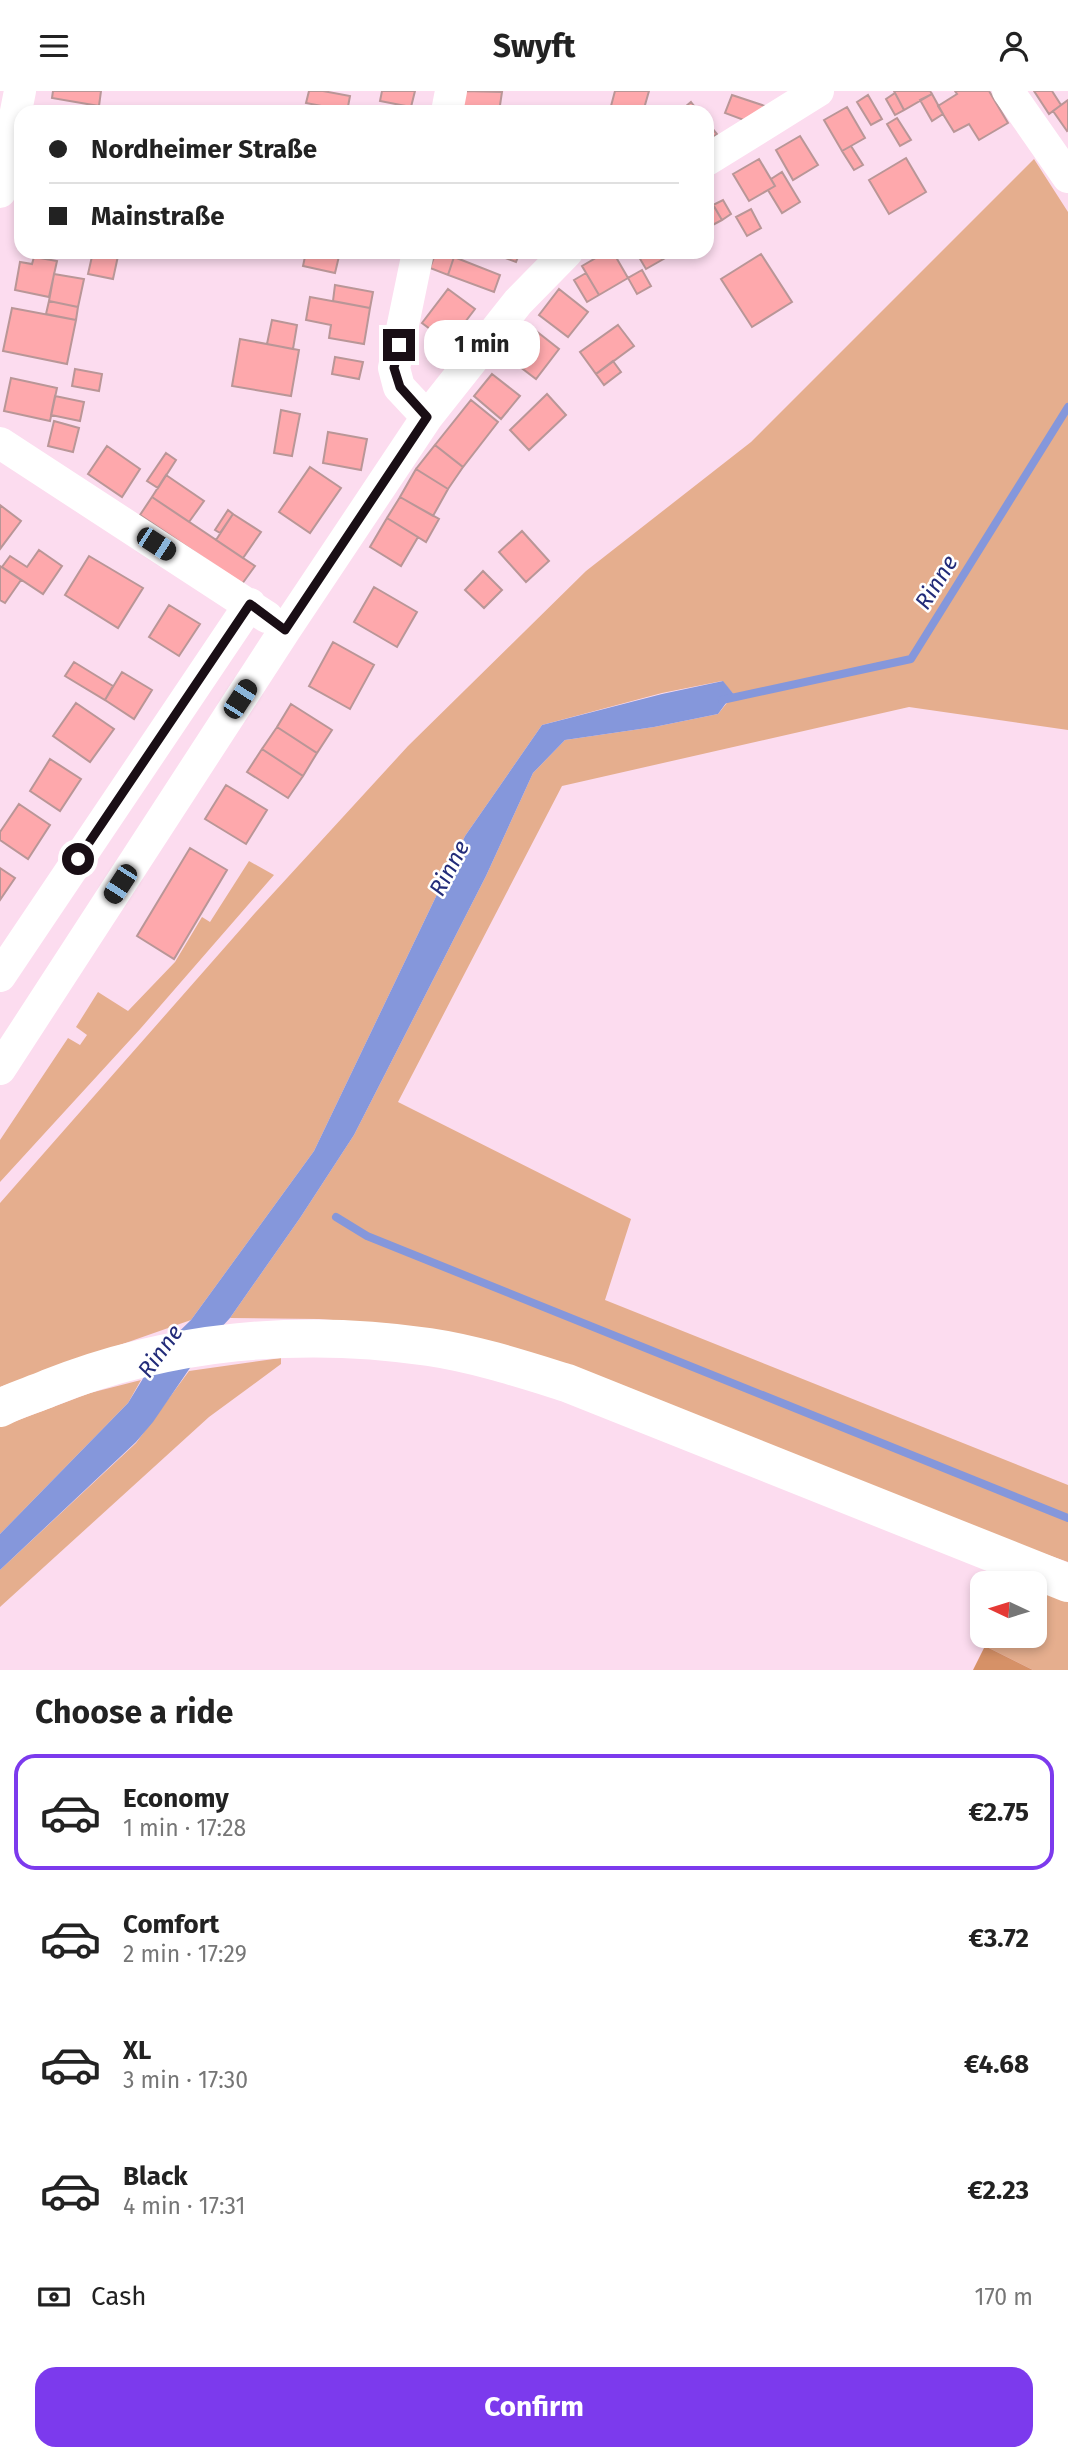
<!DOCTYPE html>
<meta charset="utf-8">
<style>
:root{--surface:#fff;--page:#f6f6f6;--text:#222;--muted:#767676;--line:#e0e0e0;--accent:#7c3aed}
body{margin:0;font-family:"Fira Sans",sans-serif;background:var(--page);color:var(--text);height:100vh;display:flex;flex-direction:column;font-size:26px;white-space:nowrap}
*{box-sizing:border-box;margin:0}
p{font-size:23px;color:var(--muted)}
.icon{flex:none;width:38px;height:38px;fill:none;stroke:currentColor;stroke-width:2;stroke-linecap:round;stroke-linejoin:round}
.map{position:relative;height:1579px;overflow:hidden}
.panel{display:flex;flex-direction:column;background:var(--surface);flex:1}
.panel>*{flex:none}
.guide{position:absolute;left:14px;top:14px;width:700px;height:154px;border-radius:21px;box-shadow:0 4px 10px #0003;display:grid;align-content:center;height:154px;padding:0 35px;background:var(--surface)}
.needle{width:46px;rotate:274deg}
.fabs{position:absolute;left:970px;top:1480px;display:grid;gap:14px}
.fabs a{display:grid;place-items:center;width:77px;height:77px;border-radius:14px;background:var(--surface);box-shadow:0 4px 10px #0003;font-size:35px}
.end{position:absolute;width:32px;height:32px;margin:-16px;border:9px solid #190e15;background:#fff;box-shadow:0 0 0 4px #fff}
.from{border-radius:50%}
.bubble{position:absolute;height:49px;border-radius:21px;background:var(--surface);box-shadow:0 4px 10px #0003;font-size:23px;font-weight:700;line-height:49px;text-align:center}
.car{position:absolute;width:21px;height:42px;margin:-21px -10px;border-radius:9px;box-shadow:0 0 5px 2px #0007;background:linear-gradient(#222 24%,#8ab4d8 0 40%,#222 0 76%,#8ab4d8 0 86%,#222 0)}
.guide b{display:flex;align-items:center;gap:24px;height:66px;font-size:26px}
.guide b+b{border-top:2px solid var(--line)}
.guide i{width:18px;height:18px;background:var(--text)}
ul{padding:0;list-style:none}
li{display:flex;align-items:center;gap:21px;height:116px;margin:0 14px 10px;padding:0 21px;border:4px solid transparent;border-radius:21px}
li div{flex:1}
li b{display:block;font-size:26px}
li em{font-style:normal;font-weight:700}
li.selected{border-color:var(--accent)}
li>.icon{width:63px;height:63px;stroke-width:1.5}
h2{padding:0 35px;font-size:32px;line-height:84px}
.pay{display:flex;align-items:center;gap:18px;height:77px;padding:0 35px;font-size:26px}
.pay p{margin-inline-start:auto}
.cta{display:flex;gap:14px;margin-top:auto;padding:14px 35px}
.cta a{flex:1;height:80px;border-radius:21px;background:var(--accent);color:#fff;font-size:28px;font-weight:700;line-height:80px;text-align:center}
header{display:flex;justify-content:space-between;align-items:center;height:91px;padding:0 35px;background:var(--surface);font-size:32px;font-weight:700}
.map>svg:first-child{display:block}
.green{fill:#e5ae8e}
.forest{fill:#d69167}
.water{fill:#8597db}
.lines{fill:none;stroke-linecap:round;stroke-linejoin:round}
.stream{stroke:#8597db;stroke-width:8}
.building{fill:#fea8ac;stroke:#b99697;stroke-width:2}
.minor{stroke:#fff;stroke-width:32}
.secondary{stroke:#fff;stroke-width:38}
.route{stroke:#190e15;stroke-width:9}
.labels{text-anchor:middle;stroke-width:5;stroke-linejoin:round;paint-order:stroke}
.water-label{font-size:23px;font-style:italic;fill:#222b79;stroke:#fff}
</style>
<header><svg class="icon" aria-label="menu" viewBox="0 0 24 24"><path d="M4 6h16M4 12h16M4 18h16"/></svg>Swyft<svg class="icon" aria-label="person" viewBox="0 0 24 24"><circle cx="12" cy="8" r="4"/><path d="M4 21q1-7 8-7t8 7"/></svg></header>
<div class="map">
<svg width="1068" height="1579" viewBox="0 0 1068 1579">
<rect width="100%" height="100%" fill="#fcdcef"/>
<!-- green -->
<path class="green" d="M1034,68L1068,121V639L909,616L562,695L398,1011L631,1128L605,1209L1068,1394V1471L391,1233L319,1228L230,1227L300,1127L354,1044L486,785L533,682L565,649L654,636L718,623L730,608L736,606L722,590L662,602L542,634L465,745L314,1060L191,1229L0,1296V1112L255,822L408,655L586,480L751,351Z
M249,770L274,784L141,937L0,1091V1049L68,947L80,954L87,944L76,936L98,901L128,920L175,871L202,826L210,831Z
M281,1267V1273L209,1326L0,1516V1479L136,1352L189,1280Z
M141,1289L128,1312L0,1443V1336L90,1302Z
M1034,1494L1068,1508V1579H1033L985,1555L990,1545H1034Z"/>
<!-- forest -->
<path class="forest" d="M985,1555L1033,1579H973Z"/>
<!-- water -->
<path class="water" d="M723,590L736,606L729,608L718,623L654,636L565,649L533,682L486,785L354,1044L300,1127L230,1227L207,1252L153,1331L136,1351L0,1479V1443L128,1312L161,1258L191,1229L314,1060L465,745L542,634L662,603Z"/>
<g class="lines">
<!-- stream -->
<path class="stream" d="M722,609L911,568L1068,316
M336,1126L367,1145L1068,1427"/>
</g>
<!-- building -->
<path class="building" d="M53,0H101L99,15L52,7Z
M309,0H323L350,5L347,21H331L332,17L306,12Z
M382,0H415L411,16L380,10Z
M465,0L502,1L499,21H462Z
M615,0H649L643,21H632L611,15Z
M894,0H930L932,3L904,19Z
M955,0H989L1008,32L979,49L969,33L954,41L938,15L957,3Z
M1034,0H1052L1061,14L1049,23Z
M895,2L904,19L895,24L886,8Z
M932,3L943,23L932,30L920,9Z
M732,4L771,17L749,31L725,22Z
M868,4L882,28L871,34L857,11Z
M1068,9V39L1067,40L1053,20Z
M691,11L699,21H679Z
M847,16L865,47L842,60L824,29Z
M897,27L911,49L900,55L887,33Z
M707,31L717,43L707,51Z
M800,45L818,74L793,89L776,59Z
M851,55L863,74L854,79L842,60Z
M906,67L926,101L889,123L869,89Z
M759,68L775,95L749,110L733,83Z
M782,81L800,111L782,122L768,99L775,95L771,88Z
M707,103L722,129L707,137Z
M723,109L731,123L722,129L713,114Z
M751,118L761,137L747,145L736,126Z
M93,161L118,165L113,188L88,183Z
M306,161H340L335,182L303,175Z
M436,161L454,166L448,184L430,177Z
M489,161H520L516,171Z
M606,161H613L628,187L599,204L582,175Z
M636,161H674V162L646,178Z
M761,163L792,211L752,236L721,188Z
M34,166L57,170L49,206L15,199L20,171L32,173Z
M454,166L500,184L494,201L448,184Z
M642,179L651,195L637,203L628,187Z
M586,182L599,204L587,211L574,189Z
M54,183L84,188L78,216L49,210Z
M335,194L373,201L370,217L333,210Z
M448,198L475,218L449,252L422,232Z
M559,198L588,221L568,246L539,224Z
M310,206L370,217L364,253L329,247L331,234L306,229Z
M49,210L78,216L76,229L46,223Z
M12,217L76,229L67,273L3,260Z
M272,229L297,234L293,258L267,253Z
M618,234L634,255L596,283L580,261Z
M531,236L559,258L536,288L507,266Z
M240,248L299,259L291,305L232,295Z
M335,266L363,271L359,288L332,283Z
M613,270L621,281L604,294L596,283Z
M75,278L102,283L99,300L72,295Z
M492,283L520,305L501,328L474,305Z
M11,287L57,297L50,330L4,320Z
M547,303L566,324L529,359L510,339Z
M55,305L84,311L80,330L51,324Z
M471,309L498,331L463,376L435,354Z
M281,319L300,323L292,365L274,362Z
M54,330L79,337L73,361L48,355Z
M328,341L367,348L361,379L323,372Z
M435,354L463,376L448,398L416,378Z
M107,355L140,378L122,406L88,383Z
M166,362L176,369L158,397L147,390Z
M310,376L341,397L310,442L279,421Z
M416,378L448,398L433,425L400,406Z
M166,384L204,410L189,431L152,406Z
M152,406L255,475L242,493L140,424Z
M400,406L439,428L426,451L387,427Z
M0,414L21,430L0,458Z
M228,419L233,423L220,442L215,439Z
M233,423L261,441L243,467L216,449Z
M387,427L418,446L401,475L370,456Z
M522,440L549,470L526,491L499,461Z
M39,459L62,475L43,503L2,476L10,465L27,476Z
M89,465L143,497L118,537L65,504Z
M0,475L21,489L5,512L0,509Z
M483,480L502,499L484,517L465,499Z
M374,496L417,521L397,556L354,531Z
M169,514L200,533L179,565L149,546Z
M333,551L374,574L350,618L309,595Z
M74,571L113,595L105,609L65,585Z
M122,581L152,599L134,628L105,609Z
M76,612L114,638L90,671L53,645Z
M291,613L332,639L317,662L277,636Z
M277,636L317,662L303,685L262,658Z
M262,658L303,685L288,707L247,681Z
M50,668L81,688L60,720L30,700Z
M226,694L267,719L246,753L205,728Z
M19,713L50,734L28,768L0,749V741Z
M190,757L227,779L174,868L137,845Z
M0,777L15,787L0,809Z"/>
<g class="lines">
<!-- minor -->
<path class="minor" d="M1008,0L1068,86
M447,21L451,0
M707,69L818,0
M0,101L20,0
M418,161L394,277L399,296L427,326
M0,352L267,526
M0,885L250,513
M0,978L285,539L427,326L518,211L567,161"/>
<!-- secondary -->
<path class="secondary" d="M0,1317C15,1309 33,1304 49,1297C169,1249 301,1237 429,1256C476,1263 522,1278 567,1292L1068,1492"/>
</g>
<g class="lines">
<!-- route -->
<path class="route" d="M78,768L250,513L285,539L427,326L400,296L394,277L399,254"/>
</g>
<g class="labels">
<!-- water labels -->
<g class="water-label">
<text transform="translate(936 491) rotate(-58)" y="8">Rinne</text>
<text transform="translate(449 777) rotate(-62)" y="8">Rinne</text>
<text transform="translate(160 1260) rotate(-54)" y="8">Rinne</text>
</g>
</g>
</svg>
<div class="fabs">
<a><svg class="needle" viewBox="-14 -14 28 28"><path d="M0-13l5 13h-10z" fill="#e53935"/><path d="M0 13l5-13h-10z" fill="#767676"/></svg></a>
</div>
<i class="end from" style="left:78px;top:768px"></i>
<i class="end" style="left:399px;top:254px"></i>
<div class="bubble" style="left:424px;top:229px;width:116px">1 min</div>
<i class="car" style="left:156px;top:453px;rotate:123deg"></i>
<i class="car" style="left:240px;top:608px;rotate:33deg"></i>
<i class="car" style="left:120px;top:793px;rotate:213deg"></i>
<div class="guide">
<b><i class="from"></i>Nordheimer Straße</b>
<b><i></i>Mainstraße</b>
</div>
</div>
<section class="panel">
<h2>Choose a ride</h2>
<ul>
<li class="selected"><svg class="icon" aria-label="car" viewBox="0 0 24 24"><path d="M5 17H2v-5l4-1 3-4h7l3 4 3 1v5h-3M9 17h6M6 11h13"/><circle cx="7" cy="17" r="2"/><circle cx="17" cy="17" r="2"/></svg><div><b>Economy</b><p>1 min · 17:28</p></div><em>€2.75</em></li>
<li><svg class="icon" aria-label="car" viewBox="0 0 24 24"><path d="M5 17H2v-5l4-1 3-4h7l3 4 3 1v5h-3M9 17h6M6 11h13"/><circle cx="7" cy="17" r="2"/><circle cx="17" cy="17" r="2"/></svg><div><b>Comfort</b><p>2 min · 17:29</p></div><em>€3.72</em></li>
<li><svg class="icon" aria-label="car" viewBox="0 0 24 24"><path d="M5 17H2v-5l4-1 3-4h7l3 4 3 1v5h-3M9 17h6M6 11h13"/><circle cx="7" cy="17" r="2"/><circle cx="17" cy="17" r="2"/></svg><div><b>XL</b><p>3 min · 17:30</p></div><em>€4.68</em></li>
<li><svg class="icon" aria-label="car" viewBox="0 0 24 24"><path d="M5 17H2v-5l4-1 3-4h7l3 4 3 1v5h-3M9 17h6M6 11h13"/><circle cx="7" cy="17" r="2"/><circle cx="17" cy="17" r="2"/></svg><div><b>Black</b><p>4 min · 17:31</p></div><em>€2.23</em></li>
</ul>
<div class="pay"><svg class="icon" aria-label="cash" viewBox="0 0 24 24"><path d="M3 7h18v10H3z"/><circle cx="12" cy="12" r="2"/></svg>Cash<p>170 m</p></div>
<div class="cta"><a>Confirm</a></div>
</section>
